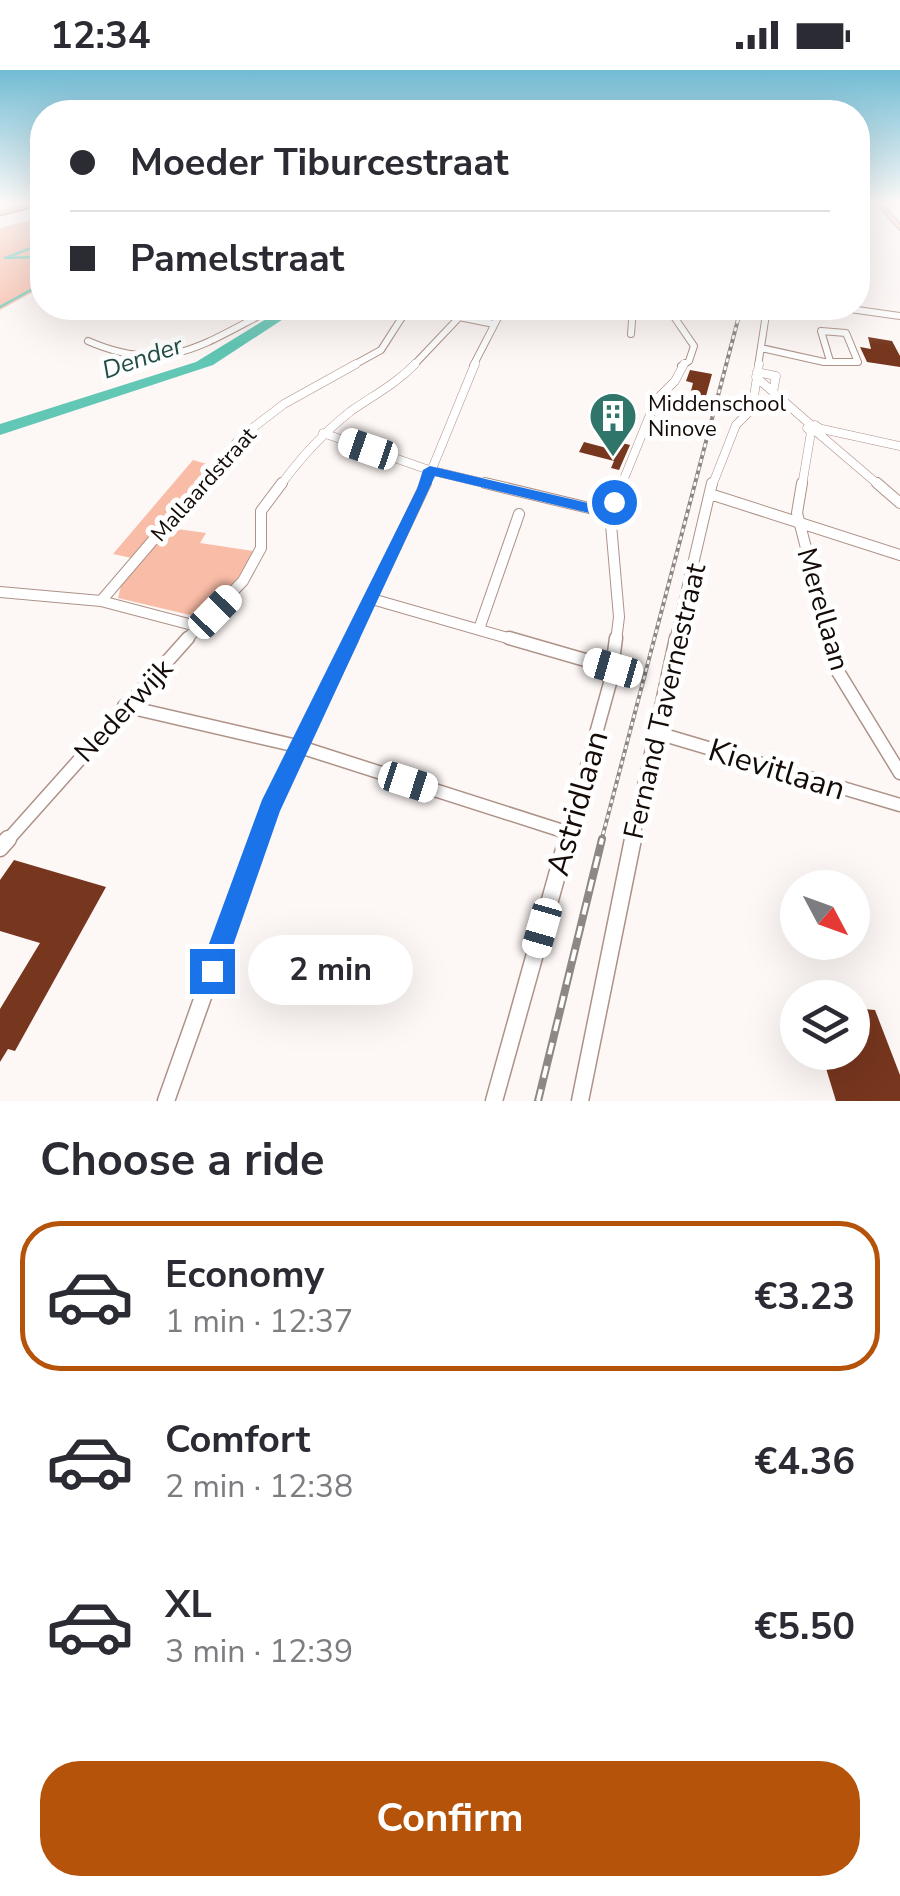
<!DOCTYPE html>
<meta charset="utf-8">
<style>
:root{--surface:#fff;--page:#f7f7f7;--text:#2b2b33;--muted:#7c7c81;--line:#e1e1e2;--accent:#b45309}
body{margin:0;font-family:"Nunito Sans",sans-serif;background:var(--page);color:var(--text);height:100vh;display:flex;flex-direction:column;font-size:38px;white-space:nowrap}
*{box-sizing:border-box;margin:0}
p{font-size:32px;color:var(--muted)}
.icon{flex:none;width:55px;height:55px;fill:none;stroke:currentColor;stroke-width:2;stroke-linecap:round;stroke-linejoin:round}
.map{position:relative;height:1031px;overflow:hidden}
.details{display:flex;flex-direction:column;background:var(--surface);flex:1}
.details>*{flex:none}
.guide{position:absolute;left:30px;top:30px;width:840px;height:220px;border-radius:40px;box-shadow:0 10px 40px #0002;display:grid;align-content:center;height:220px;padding:0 40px;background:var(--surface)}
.needle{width:65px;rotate:131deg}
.buttons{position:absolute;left:780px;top:800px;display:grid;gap:20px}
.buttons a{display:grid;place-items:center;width:90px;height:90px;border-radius:50%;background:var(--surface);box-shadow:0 10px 40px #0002;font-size:50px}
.end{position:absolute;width:45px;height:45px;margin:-22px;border:12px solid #1a73e8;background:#fff;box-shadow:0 0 0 5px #fff}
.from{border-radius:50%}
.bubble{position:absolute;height:70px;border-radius:35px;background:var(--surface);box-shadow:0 10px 40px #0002;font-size:32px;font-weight:700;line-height:70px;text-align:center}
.car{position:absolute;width:30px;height:60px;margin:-30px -15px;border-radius:12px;box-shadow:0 0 8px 2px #0007;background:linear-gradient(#fff 24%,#345 0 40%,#fff 0 76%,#345 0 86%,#fff 0)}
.guide b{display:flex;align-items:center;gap:35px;height:95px;font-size:38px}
.guide b+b{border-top:2px solid var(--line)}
.guide i{width:25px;height:25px;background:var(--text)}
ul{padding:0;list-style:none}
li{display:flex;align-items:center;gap:30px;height:150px;margin:0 20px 15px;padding:0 20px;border:5px solid transparent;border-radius:40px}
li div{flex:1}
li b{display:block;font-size:38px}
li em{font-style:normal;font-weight:700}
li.on{border-color:var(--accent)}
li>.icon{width:90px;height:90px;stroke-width:1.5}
h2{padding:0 40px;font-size:45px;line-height:120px}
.primary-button{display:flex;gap:20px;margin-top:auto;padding:20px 40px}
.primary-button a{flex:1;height:115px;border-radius:40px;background:var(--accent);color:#fff;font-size:40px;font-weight:700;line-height:115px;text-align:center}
.status{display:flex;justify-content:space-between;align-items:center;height:70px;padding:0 50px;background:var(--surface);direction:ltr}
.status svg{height:28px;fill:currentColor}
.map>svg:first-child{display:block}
.green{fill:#f9bca7}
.water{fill:#62c7b5}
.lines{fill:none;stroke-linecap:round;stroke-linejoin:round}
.stream{stroke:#62c7b5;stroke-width:2.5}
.building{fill:#77361e}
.minor-far5-casing{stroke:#ae9288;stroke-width:5}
.minor-far4-casing{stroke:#ae9288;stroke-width:8}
.minor-far3-casing{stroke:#ae9288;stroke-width:9}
.minor-far2-casing{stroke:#ae9288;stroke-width:12}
.minor-far1-casing{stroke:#ae9288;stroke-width:15}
.minor-casing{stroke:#ae9288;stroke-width:19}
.secondary-casing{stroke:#ae9288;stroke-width:2}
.primary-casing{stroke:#934424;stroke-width:3}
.minor-far5{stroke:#fff;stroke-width:4}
.minor-far4{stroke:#fff;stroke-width:6}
.minor-far3{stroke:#fff;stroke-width:8}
.minor-far2{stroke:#fff;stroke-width:10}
.minor-far1{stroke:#fff;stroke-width:12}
.minor{stroke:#fff;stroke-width:16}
.secondary{fill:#f3d0c2;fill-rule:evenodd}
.primary{fill:#e8a185;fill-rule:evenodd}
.rail-far1-casing{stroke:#8e8784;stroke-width:4}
.rail-casing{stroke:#8e8784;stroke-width:8}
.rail-far1{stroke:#fff;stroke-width:2.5;stroke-dasharray:4;stroke-linecap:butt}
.rail{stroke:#fff;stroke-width:4;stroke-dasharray:12;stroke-linecap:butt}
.route{fill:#1a73e8}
.labels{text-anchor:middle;stroke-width:10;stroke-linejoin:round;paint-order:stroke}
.far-poi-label{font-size:22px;fill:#140b07;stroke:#fff;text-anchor:start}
.far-street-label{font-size:22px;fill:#140b07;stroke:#fff}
.far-water-label{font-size:25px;font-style:italic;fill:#214e46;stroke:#fff}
.street-label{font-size:28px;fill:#140b07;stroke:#fff}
.near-street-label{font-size:32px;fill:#140b07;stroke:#fff}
</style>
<div class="status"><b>12:34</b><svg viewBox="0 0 49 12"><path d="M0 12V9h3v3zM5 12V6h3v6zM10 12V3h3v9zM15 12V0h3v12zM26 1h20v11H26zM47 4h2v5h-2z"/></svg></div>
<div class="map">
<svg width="900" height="1031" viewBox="0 0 900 1031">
<rect width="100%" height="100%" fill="#fdf7f5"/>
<!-- green -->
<path class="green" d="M42,147V197L35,201H42V217L0,240V158Z
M193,390L210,395L132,488L113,484Z
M170,458L206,463L200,473L253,481C247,502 215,538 194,546L118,528L121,516Z"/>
<!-- water -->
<path class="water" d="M284,238H300L213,295L0,365V354L196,292Z"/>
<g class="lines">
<!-- stream -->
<path class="stream" d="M36,187L5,188L42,174
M0,237L42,214"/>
</g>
<!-- building -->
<path class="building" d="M868,267L892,271L900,286V297L867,292L860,277L871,279Z
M690,300L712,304L706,326L690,325L693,313L686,311Z
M584,372L618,381L622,373L630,375L619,400L611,398L614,391L579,382Z
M14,790L106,817L15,981L8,979L0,992V939L40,873L0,861V810Z
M852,938L875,940L900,1005V1031H836L821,982H852Z"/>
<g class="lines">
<!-- minor-far5 casing -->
<g class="minor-far5-casing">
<path id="minor-far5" d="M858,135L882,137
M0,139L26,132"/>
</g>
<!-- minor-far4 casing -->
<g class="minor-far4-casing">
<path id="minor-far4" d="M668,238L694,276L689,291L681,296
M843,238L900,246
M464,241L498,247
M459,247L494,254
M631,264L633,238
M88,271C168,306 204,273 274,238
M761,278L824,292H858L846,263L821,261L830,291
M352,296L381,280L408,238
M413,296L468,238
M473,296L503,238
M758,296L767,238"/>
</g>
<!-- minor-far3 casing -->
<g class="minor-far3-casing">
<path id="minor-far3" d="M757,302L776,306L773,322
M756,307L811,355
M815,355L824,361L811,362L807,358Z
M822,359L900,376
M323,363L429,400L496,416
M819,364L880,416
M199,416L242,366L284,334L356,294
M280,416C301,387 323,363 351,341C374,325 396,314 415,294
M425,416L475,294
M621,416L656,330L675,311L684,294
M712,416L736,355L752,339L759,294
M802,416L811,362"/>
</g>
<!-- minor-far2 casing -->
<g class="minor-far2-casing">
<path id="minor-far2" d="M485,413L610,443
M802,413L797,443L830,571
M877,413L900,433
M710,424L900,485
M0,522L101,531
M372,529L518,571
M200,557L101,531L202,413
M479,559L519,444
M185,571L243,511L261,478V441L282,413
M351,571L426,413
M616,571L619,547L610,443L622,413
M675,571L712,413"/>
</g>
<!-- minor-far1 casing -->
<g class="minor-far1-casing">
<path id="minor-far1" d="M509,568L613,598
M829,568L837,600L900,703
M124,636L297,676L569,763
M654,662L900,735
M6,772L188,568
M258,772L270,738L352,568
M566,772L610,613L616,568
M632,772L676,568"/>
</g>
<!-- minor casing -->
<g class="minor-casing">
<path id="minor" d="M0,778L8,769
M166,1031L259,769
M494,1031L567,769
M580,1031L633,769"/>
</g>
<!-- secondary casing -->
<g class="secondary-casing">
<path id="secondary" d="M875,132H881L900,154V160Z"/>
</g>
<!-- primary casing -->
<g class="primary-casing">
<path id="primary" d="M35,132L42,134L0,145V141Z"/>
</g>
<!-- minor-far5 -->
<use href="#minor-far5" class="minor-far5"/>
<!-- minor-far4 -->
<use href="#minor-far4" class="minor-far4"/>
<!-- minor-far3 -->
<use href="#minor-far3" class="minor-far3"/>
<!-- minor-far2 -->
<use href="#minor-far2" class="minor-far2"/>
<!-- minor-far1 -->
<use href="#minor-far1" class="minor-far1"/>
<!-- minor -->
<use href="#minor" class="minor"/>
<!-- secondary -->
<use href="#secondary" class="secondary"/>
<!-- primary -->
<use href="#primary" class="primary"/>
<!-- rail-far1 casing -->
<g class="rail-far1-casing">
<path id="rail-far1" d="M601,772L741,238"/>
</g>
<!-- rail casing -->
<g class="rail-casing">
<path id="rail" d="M538,1031L602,769"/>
</g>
<!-- rail-far1 -->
<use href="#rail-far1" class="rail-far1"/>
<!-- rail -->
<use href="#rail" class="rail"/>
</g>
<!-- sky -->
<linearGradient id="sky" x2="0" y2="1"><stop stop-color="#72bcd4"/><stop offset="0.48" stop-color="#fefbfa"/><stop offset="1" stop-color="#fefbfa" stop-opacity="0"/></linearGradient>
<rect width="900" height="276" fill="url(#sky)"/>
<!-- route -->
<path class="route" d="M430,396L605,437L609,429L621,432L615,447L610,448L435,406L280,741L221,910L212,914L203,910L199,901L262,730L417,419L423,400Z"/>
<!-- icons -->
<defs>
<g id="building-pin" transform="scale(2.5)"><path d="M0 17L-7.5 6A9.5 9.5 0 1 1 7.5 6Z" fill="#30756a" stroke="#fff"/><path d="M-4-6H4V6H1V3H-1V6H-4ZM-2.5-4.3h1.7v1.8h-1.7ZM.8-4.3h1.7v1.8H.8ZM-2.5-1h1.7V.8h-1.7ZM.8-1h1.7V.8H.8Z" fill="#fff"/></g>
</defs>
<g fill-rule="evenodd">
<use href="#building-pin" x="613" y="346"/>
</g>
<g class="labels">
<!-- far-poi labels -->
<g class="far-poi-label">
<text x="648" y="341">Middenschool<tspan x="648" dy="25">Ninove</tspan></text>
</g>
<!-- far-street labels -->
<g class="far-street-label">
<text transform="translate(203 414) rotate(-48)" y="8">Mallaardstraat</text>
</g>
<!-- far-water labels -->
<g class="far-water-label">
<text transform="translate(142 287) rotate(-19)" y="9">Dender</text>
</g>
<!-- street labels -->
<g class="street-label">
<text transform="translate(824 539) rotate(74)" y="10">Merellaan</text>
<text transform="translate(664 631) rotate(-77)" y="10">Fernand Tavernestraat</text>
<text transform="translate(123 640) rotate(-47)" y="10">Nederwijk</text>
</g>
<!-- near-street labels -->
<g class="near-street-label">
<text transform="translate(777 699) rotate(17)" y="11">Kievitlaan</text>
<text transform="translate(577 733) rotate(-74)" y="11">Astridlaan</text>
</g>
</g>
</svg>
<div class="buttons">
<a><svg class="needle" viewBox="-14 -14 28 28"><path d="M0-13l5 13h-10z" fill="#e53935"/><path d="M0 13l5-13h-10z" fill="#7c7c81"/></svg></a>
<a><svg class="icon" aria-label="layers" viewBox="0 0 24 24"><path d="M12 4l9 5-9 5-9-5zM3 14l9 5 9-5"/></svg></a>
</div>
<i class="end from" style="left:614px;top:432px"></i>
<i class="end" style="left:212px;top:901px"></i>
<div class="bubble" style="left:248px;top:865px;width:165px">2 min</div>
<i class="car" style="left:368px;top:379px;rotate:289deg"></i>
<i class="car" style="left:215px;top:542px;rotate:44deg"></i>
<i class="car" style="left:613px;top:598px;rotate:286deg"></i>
<i class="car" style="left:408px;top:712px;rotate:108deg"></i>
<i class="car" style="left:542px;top:858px;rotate:196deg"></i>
<div class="guide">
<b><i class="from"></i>Moeder Tiburcestraat</b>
<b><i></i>Pamelstraat</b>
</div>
</div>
<section class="details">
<h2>Choose a ride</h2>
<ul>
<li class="on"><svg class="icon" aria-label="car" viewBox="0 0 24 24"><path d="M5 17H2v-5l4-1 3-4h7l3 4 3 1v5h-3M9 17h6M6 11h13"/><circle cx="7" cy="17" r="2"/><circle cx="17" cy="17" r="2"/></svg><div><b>Economy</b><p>1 min · 12:37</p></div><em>€3.23</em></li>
<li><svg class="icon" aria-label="car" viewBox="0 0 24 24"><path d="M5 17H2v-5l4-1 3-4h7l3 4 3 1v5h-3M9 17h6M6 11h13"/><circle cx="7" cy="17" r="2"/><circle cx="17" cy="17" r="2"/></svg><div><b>Comfort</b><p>2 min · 12:38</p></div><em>€4.36</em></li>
<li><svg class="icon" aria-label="car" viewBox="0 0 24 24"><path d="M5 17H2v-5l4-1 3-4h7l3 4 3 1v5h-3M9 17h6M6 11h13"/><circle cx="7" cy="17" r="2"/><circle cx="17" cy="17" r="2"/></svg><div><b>XL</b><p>3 min · 12:39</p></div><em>€5.50</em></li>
</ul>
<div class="primary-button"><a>Confirm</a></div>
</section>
